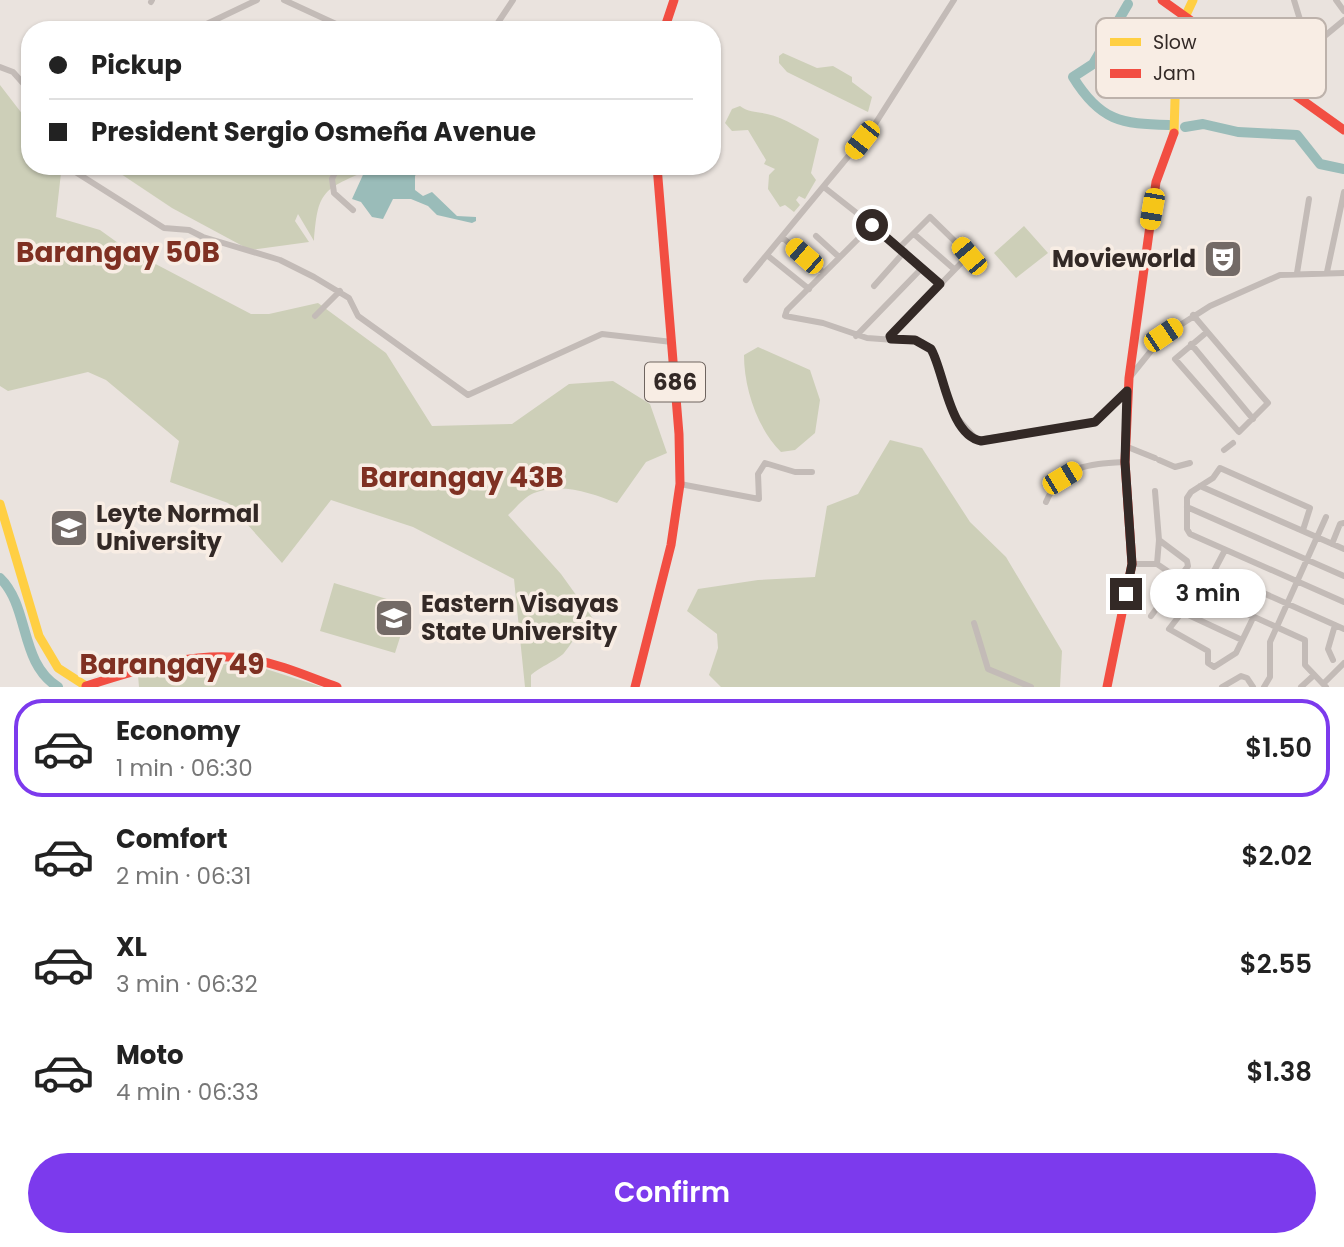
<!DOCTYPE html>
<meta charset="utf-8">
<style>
:root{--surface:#fff;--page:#f2f2f2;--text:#222;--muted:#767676;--line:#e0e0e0;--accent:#7c3aed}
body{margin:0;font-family:Poppins,sans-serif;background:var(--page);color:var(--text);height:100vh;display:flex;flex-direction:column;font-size:26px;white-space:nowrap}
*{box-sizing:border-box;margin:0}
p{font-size:23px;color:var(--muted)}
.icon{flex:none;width:38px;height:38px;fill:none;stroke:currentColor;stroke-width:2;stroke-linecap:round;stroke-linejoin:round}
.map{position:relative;height:687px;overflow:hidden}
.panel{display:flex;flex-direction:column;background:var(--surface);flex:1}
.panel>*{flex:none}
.guide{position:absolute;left:21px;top:21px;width:700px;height:154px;border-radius:28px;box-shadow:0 2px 5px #0004;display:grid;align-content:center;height:154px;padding:0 28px;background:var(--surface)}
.end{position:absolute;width:32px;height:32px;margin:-16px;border:9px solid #332926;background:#fff;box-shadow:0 0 0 4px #fff}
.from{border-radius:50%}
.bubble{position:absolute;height:49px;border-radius:24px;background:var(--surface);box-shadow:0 2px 5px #0004;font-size:23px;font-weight:600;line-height:49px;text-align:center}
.car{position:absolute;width:21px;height:42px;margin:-21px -10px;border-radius:9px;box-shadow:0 0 5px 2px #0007;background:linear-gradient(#f5c518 24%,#345 0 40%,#f5c518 0 76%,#345 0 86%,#f5c518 0)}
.guide b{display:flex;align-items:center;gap:24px;height:66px;font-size:26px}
.guide b+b{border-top:2px solid var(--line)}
.guide i{width:18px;height:18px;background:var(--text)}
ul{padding:12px 0 0;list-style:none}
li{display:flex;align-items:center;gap:21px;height:98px;margin:0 14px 10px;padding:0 14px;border:4px solid transparent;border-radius:28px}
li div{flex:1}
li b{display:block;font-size:26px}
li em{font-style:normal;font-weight:600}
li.current{border-color:var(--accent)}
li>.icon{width:63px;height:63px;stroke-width:1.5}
.action{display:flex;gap:14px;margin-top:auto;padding:14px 28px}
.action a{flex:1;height:80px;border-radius:42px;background:var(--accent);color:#fff;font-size:28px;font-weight:600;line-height:80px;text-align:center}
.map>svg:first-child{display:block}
.green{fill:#cdcfb8}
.water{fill:#9abcb9}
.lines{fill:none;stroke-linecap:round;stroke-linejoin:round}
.river{stroke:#9abcb9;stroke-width:10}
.street{stroke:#c3bbb7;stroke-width:6}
.slow{stroke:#ffcf43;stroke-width:9}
.jam{stroke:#f24e42;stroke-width:9}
.route{stroke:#332926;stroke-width:9}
.labels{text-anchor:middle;stroke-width:7;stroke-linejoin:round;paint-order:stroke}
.shield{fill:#f8ede4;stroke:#6e645f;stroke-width:2}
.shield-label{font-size:23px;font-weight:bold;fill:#332926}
.poi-label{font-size:24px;font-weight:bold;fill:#332926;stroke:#f8ede4;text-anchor:start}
.quarter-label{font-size:28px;font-weight:bold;fill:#7f3022;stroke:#f8ede4}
.key{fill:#f8ede4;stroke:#bdb2ab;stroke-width:2}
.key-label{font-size:19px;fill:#332926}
</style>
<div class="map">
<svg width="1344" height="687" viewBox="0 0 1344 687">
<rect width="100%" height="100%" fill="#eae3de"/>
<!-- green -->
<path class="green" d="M783,53L817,68L833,66L852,77V82L872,97L868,112L787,72L779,63V56Z
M0,85L30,124V166H57L61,173L56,217L100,230L125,248L251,314H269L318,303L386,353L432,426L512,424L569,384L613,381L650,404L667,453L646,462L617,503C591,493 562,482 534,493C525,496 516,508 508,515L561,574L594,620C572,634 579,635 564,653C559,659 540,667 531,675V687H525L514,579L413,527L331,500L282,563L228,503L170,482L179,441L106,380L88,372L8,391L0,386Z
M740,106C749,113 756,111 767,114C785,118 803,130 819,139L811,173L816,180L805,199L799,196L796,200L800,205L794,212L785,205L780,207L768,189L769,175L775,169L764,164L766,160L748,130L732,131L725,123L732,109Z
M109,166H367L366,171C321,190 318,193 314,241L298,214L295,221L309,242L250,250L172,208Z
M1024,226L1048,253L1016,278L994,253Z
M758,347L810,370L820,400L815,433L795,450L781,452C757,428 744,388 744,355Z
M890,440L922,448L970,522L1006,557L1062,651L1060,687H721L709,675L718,648L717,634L687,611L698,589L758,580L815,577L827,506L858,494Z
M334,583L410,606L395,653L320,631Z
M236,663L266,669L322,687H139L138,675L151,671Z"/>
<!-- water -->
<path class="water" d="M367,166H421L415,176V190L423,196L432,192L457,216L476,217V221L472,223L437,215L428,206L411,199H393L383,219L372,217L361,202L352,199Z"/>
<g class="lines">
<!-- river -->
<path class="river" d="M1128,4L1093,64L1073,77C1100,121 1121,124 1169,125
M1185,127L1203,124L1238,132L1297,135L1320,164L1344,169
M0,578C30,607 19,663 58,687"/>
<!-- street -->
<path class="street" d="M284,0L349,30
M1336,0L1344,11
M151,2L152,0
M194,30L257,0
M493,30L513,0
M1309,49L1344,20
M0,67L13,72L30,91
M1277,82L1309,49L1294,0
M66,166L164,228L189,230L203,237L280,260L314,277L349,298L358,316L468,395L602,334L672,342
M338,166L332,179L334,193L353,210
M825,188L900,247L940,284
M872,225L787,310L785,316L823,323L867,338L922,342L933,351L953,413L977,440L1095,423L1127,391
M914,234L954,269
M816,236L839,257
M783,238L824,273
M768,256L809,289
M1327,272L1344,192
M1297,273L1309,199
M746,280L875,124L954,0
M874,286L905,251
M1193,315L1261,395L1268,403L1239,432L1175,359L1207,332
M315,316L340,291
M856,336L922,268
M891,339L890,336L969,255L930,217L900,247
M1191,344L1253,419
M1130,377L1163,336L1210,306L1280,275L1344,273
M1125,446L1155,458
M1224,450L1233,443
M1159,460L1175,467L1190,463
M680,484L759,499L758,474L765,463L795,472H812
M1200,486L1344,549
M1155,491L1159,540L1157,564
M1046,502C1062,465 1088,464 1125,462
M1187,507L1344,576
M1303,530L1310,508L1220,468L1213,478L1191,492L1187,498V529L1190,534L1344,602
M1332,544L1340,524L1344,523
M1225,550L1214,571L1169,629L1208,651V663L1214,667L1236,653L1253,618
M1132,564H1157L1197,591L1305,640V665L1326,687
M1214,571L1344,629
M1182,612L1242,640
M1151,616L1188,566L1187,561L1159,540
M974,623L988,669L1031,687
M1333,660L1328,649L1335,625
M1323,684L1344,663
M1222,687L1241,676L1247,678L1253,687
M1264,687L1270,677V642L1326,517
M1301,687L1313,676"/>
<!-- slow -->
<path class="slow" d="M1174,133L1177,34L1193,0
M0,504L39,636L58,668L86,686"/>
<!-- jam -->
<path class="jam" d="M1162,0L1344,130
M664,30L674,0
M86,686C138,670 194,650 250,659C280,664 309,677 337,687
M635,687L671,545L680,484L679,434L657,166
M1107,687L1132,564L1125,462L1129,378L1156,182L1174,133"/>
</g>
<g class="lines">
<!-- route -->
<path class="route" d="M872,225L940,284L890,336L891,339L915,340L931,349C944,371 949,435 981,441L1095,422L1127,391L1125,462L1132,564L1126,594"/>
</g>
<!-- icons -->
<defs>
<g id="theatre-square" transform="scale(2.0125)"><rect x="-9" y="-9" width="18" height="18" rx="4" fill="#736a66" stroke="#f8ede4"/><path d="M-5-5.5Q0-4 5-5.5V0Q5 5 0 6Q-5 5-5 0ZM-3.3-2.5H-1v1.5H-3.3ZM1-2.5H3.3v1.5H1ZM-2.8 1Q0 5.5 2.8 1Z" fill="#fff"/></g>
<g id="university-square" transform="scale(2.0125)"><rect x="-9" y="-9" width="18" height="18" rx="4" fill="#736a66" stroke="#f8ede4"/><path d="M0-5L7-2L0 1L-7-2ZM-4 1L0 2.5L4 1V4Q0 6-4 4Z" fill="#fff"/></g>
</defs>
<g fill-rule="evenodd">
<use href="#theatre-square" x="1223" y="259"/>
<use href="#university-square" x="69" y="528"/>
<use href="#university-square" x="394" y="618"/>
</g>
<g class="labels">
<!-- shield labels -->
<rect class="shield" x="645" y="362.5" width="60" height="39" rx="5"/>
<g class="shield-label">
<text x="675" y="390">686</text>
</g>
<!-- poi labels -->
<g class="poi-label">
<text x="1196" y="267" text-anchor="end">Movieworld</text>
<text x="96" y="522">Leyte Normal<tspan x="96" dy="28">University</tspan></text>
<text x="421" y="612">Eastern Visayas<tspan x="421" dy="28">State University</tspan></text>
</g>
<!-- quarter labels -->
<g class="quarter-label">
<text x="118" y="262">Barangay 50B</text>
<text x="462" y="487">Barangay 43B</text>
<text x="172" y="674">Barangay 49</text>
</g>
</g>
<!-- legend -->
<rect x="1096" y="18" width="230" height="80" rx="10" class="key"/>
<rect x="1110" y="38" width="31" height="8" fill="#ffcf43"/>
<rect x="1110" y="69" width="31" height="9" fill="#f24e42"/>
<g class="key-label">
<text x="1153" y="49">Slow</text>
<text x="1153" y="80">Jam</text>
</g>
</svg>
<i class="end from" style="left:872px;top:225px"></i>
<i class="end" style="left:1126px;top:594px"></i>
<div class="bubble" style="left:1150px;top:569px;width:116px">3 min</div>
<i class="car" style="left:862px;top:140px;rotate:218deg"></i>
<i class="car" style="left:1152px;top:209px;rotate:190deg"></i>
<i class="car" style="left:804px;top:256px;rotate:311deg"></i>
<i class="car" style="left:969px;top:256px;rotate:320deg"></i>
<i class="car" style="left:1163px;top:335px;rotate:56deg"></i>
<i class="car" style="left:1062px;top:478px;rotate:59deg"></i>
<div class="guide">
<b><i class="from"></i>Pickup</b>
<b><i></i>President Sergio Osmeña Avenue</b>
</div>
</div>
<section class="panel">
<ul>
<li class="current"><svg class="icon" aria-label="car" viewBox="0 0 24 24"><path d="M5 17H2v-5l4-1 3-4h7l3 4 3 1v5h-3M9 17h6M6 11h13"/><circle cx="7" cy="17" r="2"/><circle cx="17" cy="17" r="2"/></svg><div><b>Economy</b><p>1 min · 06:30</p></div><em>$1.50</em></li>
<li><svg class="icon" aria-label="car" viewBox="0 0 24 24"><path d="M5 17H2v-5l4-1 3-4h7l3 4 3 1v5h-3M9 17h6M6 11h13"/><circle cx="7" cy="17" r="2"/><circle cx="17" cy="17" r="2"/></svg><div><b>Comfort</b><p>2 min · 06:31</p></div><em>$2.02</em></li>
<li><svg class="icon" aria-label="car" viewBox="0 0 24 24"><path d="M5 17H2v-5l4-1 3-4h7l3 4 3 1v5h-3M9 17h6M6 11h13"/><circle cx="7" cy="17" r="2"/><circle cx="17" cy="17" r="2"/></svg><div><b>XL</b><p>3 min · 06:32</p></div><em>$2.55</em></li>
<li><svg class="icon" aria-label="car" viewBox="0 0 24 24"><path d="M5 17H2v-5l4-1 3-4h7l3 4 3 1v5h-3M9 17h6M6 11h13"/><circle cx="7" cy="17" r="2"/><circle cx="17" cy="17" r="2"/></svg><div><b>Moto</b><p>4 min · 06:33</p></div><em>$1.38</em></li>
</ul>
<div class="action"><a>Confirm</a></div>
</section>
